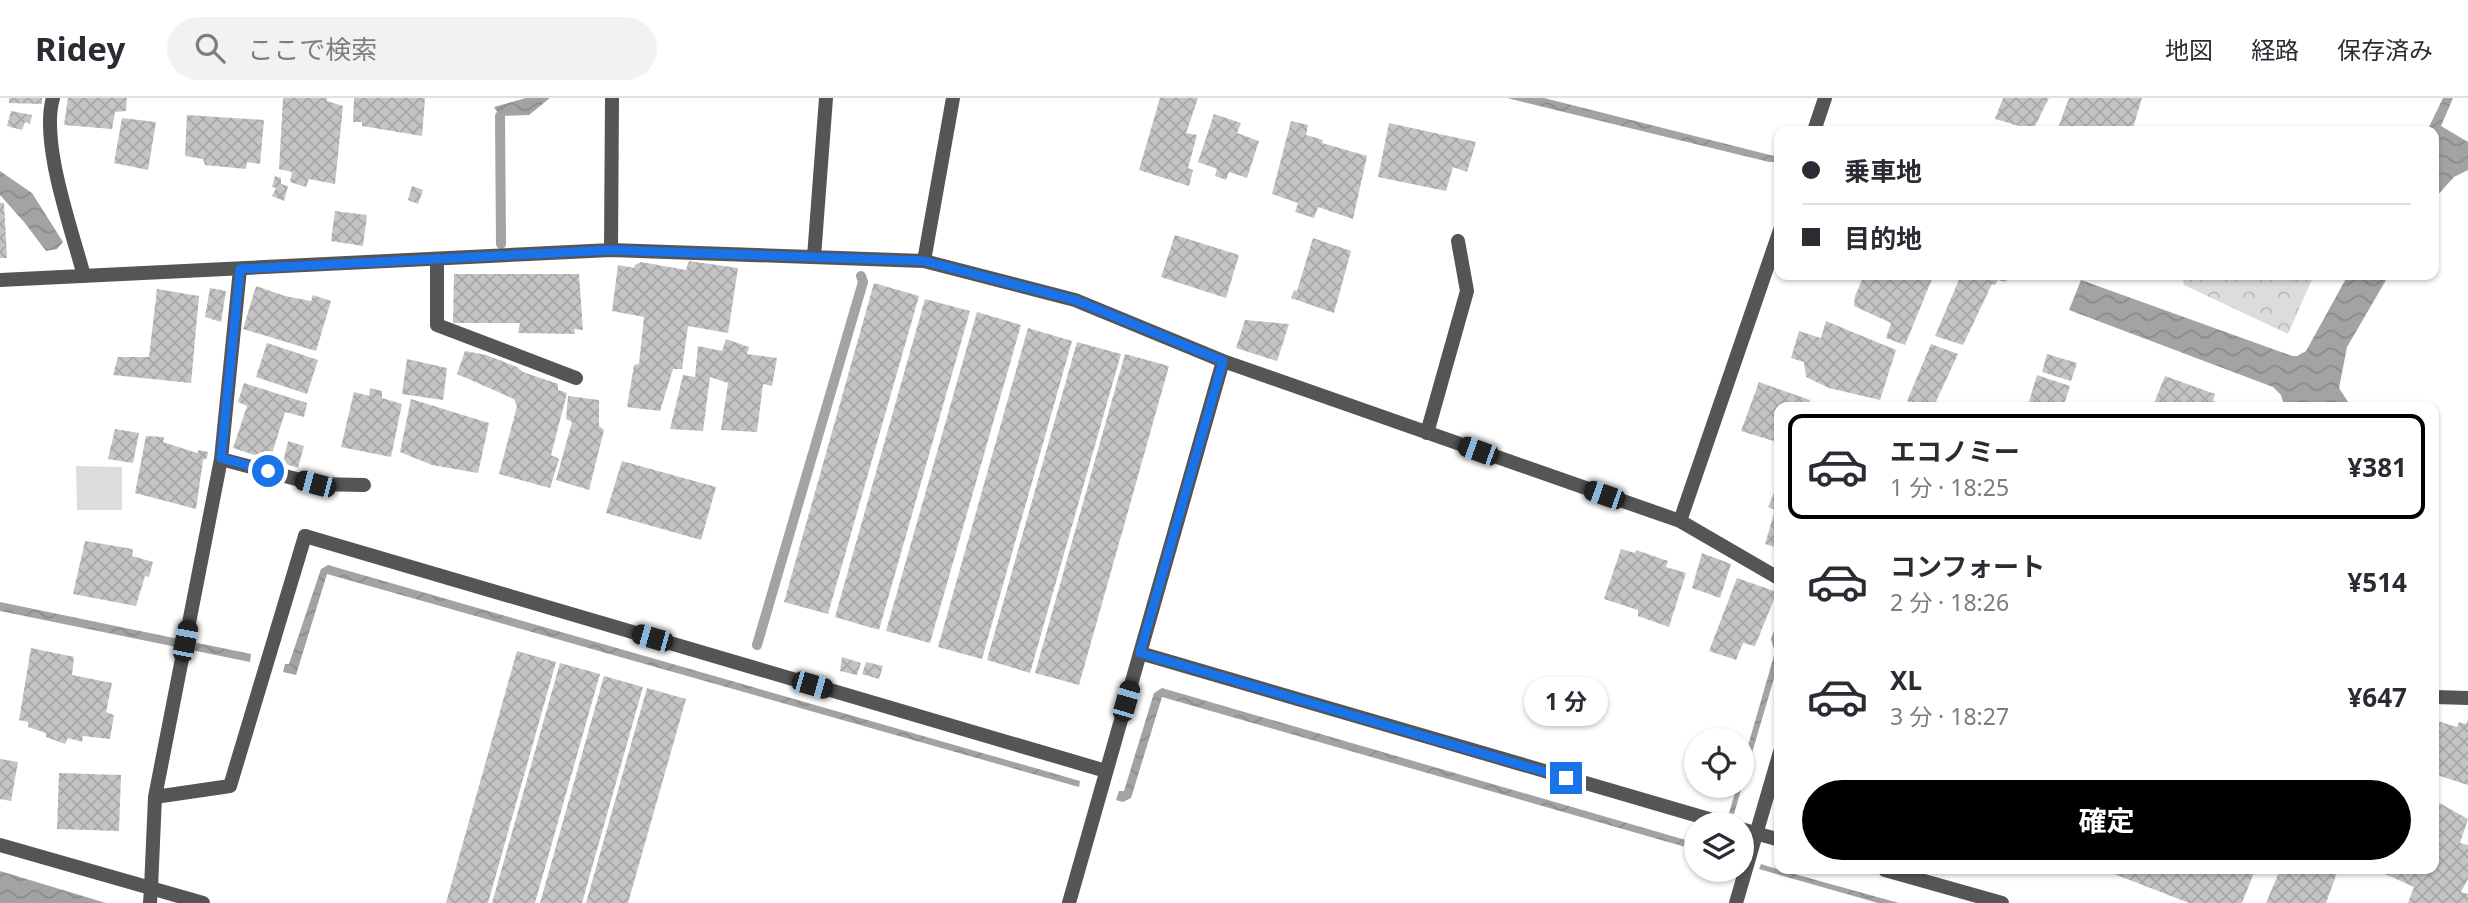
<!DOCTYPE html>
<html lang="ja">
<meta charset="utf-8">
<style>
:root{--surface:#fff;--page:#f2f2f3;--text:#2b2b33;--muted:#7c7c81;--line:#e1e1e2;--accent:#000}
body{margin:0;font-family:"Noto Sans","Noto Sans JP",sans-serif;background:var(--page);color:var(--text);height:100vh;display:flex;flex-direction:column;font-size:26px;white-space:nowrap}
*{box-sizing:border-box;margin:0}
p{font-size:23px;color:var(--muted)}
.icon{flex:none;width:38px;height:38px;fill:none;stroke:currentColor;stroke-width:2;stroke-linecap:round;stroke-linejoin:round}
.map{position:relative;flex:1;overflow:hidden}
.side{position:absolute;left:1774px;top:304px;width:665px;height:472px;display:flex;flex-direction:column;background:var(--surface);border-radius:14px;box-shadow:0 2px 5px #0004}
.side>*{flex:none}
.banner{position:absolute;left:1774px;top:28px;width:665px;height:154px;border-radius:14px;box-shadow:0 2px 5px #0004;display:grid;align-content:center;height:154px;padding:0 28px;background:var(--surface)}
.fabs{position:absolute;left:1684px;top:630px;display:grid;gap:14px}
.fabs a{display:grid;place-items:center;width:70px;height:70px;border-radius:50%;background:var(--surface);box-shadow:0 2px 5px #0004;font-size:35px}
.end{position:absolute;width:32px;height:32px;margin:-16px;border:9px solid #1a73e8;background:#fff;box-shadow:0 0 0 4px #fff}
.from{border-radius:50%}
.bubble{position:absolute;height:49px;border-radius:24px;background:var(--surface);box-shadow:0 2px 5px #0004;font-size:23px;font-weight:700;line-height:49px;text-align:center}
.car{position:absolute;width:21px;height:42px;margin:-21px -10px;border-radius:9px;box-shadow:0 0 5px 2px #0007;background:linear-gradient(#222 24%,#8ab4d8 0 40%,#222 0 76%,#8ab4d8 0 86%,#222 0)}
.banner b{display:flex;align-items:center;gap:24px;height:66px;font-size:26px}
.banner b+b{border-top:2px solid var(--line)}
.banner i{width:18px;height:18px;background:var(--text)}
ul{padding:12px 0 0;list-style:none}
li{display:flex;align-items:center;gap:21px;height:105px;margin:0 14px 10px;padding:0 14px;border:4px solid transparent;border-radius:14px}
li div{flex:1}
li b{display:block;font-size:26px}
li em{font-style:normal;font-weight:700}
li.selected{border-color:var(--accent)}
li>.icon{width:63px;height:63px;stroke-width:1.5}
.button{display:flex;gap:14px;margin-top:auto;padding:14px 28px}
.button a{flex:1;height:80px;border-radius:42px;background:var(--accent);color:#fff;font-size:28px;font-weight:700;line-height:80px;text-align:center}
header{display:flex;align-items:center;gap:42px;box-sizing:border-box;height:98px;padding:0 35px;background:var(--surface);border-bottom:2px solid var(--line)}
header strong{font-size:33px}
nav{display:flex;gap:38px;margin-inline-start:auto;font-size:24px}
.search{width:490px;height:63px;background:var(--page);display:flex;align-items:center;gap:18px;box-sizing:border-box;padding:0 24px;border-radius:38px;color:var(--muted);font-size:26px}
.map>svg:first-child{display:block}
.green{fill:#dcdcdc}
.forest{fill:url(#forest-crowns)}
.water{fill:url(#water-waves)}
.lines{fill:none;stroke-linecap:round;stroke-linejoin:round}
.stream{stroke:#a3a3a3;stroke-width:10}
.building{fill:url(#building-cross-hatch)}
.lane{stroke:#555;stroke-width:14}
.street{stroke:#555;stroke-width:14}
.route{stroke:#1a73e8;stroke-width:9}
</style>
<header>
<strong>Ridey</strong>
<div class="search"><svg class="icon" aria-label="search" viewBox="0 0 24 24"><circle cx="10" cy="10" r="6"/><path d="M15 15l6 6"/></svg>ここで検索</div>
<nav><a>地図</a><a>経路</a><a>保存済み</a></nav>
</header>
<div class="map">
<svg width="2468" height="805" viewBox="0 0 2468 805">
<defs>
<pattern id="forest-crowns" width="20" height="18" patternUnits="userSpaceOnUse" patternTransform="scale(1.75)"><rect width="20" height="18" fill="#dcdcdc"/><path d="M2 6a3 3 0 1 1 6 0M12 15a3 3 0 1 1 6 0" fill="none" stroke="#bbb"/></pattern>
<pattern id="water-waves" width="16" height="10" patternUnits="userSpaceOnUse" patternTransform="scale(1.75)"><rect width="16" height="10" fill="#a3a3a3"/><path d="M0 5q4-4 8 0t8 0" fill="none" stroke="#8b8b8b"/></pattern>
<pattern id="building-cross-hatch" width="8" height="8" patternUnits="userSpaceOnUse" patternTransform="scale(1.75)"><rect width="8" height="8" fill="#c4c4c4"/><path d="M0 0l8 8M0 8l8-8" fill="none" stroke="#a7a7a7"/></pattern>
</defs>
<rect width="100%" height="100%" fill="#fff"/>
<!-- green -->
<path class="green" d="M76,368L122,369V412H77Z"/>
<!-- forest -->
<path class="forest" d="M2182,177H2314L2288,236L2184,187Z"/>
<!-- water -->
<path class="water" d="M526,0H550L529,17L500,18L494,9Z
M1507,0H1544L1774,58L1778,57L1780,53V64H1769Z
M2443,0H2453L2441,28L2468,44V72L2454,79L2434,101V33H2427Z
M0,73L32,95L63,144L57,151L46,153L24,124L0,97Z
M2348,177H2389L2347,249L2339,290L2352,310H2285L2281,297L2273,289L2069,212L2081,182L2292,258H2297L2306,253Z
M328,467L1080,683L1079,689L327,476L296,577L283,574L285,566H289L321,471Z
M0,504L251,556L250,564L0,513Z
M1780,516V560L1734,716L1729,715L1737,688H1741V672L1775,554L1771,541Z
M1162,590L1696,745V752L1162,599L1131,700L1123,704L1116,702L1119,693H1124L1154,595Z
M1761,766L1780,772L1899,805H1878L1759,771Z
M0,773L106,805H0Z"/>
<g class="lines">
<!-- stream -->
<path class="stream" d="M500,18L501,146
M757,547L863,184L861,178"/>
</g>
<!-- building -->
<path class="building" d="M9,0H42V6L9,5Z
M68,0H127L126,13L115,14L112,31L64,27Z
M283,0H327V3L343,8L335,86L309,81L306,89L290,84L292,74L279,71Z
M354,0H425L422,38L362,28V24H353Z
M1160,0H1198L1186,35L1197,37L1188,70L1193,72L1189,88L1139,72Z
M2003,0H2049L2033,32L1995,21Z
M2069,0H2142L2132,33H2057Z
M11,13L32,17L30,26L25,24L22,32L7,28Z
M1214,16L1241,25L1237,35L1259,43L1247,80L1229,74L1226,82L1215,78L1217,71L1198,64Z
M187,17L264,22L260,66L247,64L246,71L205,67L203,61L185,58Z
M122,20L156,24L148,72L114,65Z
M1291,23L1308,27L1306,37L1323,42L1322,45L1367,58L1353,121L1318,109L1314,120L1295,114L1298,105L1272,96Z
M1389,25L1476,44L1467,74L1453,69L1446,93L1378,79Z
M275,78L281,80V86L288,88L284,103L272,98L276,90L272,89Z
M412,88L423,92L418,106L408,102Z
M0,105H4L7,160H0Z
M335,113L367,117L363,148L331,143Z
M1175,137L1239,157L1226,200L1161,179Z
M1313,140L1351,153L1334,215L1291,200L1294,192L1297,193Z
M689,163L738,170L728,235L688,228L682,271H673L660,313L627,309L634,267L639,266L644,219L612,213L618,167L634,170L635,167L641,164L686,172Z
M454,176H579L583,232L574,231L575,236L518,235L520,225H453Z
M1864,177H1922L1932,181L1905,247L1886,240L1891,225L1854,208L1855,198Z
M1961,177H2008L2006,184L1998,182L1995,187L1992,186L1963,247L1935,238Z
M874,185L919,198L828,516L784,504Z
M256,188L285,198L311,203L313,197L331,203L316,253L243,231Z
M210,190L226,193L221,224L205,219Z
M157,191L199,198L191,285L113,277L118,259H149Z
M925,201L970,213L879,532L835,519Z
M977,214L1021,227L930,545L886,533Z
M1245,222L1289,226L1277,263L1236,250Z
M1826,223L1896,252L1880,302L1829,290L1806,279L1804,264L1791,260L1799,233L1821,240Z
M1028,230L1072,243L982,561L938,549Z
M726,241L749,249L747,256L777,260L772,288L763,286L757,334L721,332L728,285L710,279L703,333L670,331L683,277L695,279L698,248L722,253Z
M1077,244L1121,256L1030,575L987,562Z
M267,245L318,262L307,296L256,279Z
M1931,246L1958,256L1933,310L1907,303Z
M465,253L486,257L517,269L523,274L558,286V292L567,295L551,357L559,361L550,390L499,376L517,308L514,301L457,276Z
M1125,256L1169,268L1079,587L1035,575Z
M2047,256L2077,265L2071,283L2042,274Z
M407,261L447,270L443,302L402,296Z
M2037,277L2070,288L2063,310H2027Z
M2165,278L2215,296L2213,303L2228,307L2227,310H2152Z
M1759,284L1810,302L1809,310H1780V345L1741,333Z
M244,285L307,305L304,319L285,314L270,362L233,350L247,308L238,304Z
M370,290L382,293V300L402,306L391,359L341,349L354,294L369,298Z
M568,298L599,302V328L604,332L589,392L556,382L572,324L566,321Z
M411,301L489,325L478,375L432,367L400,354Z
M115,331L139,335L133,365L108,361Z
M146,338L164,339L163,344L197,355L199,352L208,354L207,360L203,362L196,411L135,395Z
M288,343L304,348L298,370L283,365Z
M622,363L716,389L701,442L606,415Z
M1780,381V451L1765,446L1775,412L1768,409Z
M85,443L133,451L132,458L153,464L149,479L145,478L136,508L73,496Z
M1621,451L1635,455L1636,452L1668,463L1666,469L1686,475L1669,529L1638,518V512L1604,501Z
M1702,455L1731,466L1720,500L1692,490Z
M1737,480L1777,494L1755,548L1743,545L1736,562L1709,553Z
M31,550L74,559L72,577L112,585L106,614L114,617L110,641L83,638L82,644L68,640L65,646L46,639V635L28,629V624L19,622Z
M517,553L556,564L488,805H446Z
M842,559L861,565L857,577L840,573Z
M866,564L883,568L879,581L862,576Z
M560,565L600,576L535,805H492Z
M604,578L643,589L582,805H540Z
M647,590L686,601L628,805H586Z
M2468,621V687L2434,676V622L2457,629L2459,624L2466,626Z
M0,661L18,664L11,703L0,701Z
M59,675L121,677L119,733L57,731Z
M2434,702L2468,721L2460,745L2468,747V781L2461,794L2468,796V805H2408L2414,789L2385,776L2387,772H2434Z
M2109,772H2255L2242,805H2189L2109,774Z
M2280,772H2338L2326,805H2266Z"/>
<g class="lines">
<!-- lane -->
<path class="lane" d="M221,361L315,386L364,387
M155,699L230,688L305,438
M151,790L155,699L221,361L240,171"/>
<!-- street -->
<path class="street" d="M53,0C40,45 72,132 84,178
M1814,33L1825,0
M611,152L612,0
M814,159L826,0
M437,161V227L576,280
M924,163L953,0
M0,182L611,152L924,163L1075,202L1223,263L1680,423L1780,481
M1427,335L1467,193L1458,143
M1680,423L1780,132
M305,438L1106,673
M1140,555L1726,726
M2434,599L2468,600
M1741,731L1780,742
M0,747L203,805
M1885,772L2002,805
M150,805L151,790
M1069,805L1223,263
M1736,805L1780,654"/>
</g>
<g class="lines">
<!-- route -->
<path class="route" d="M268,373L221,360L240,171L611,152L924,163L1075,202L1223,263L1140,555L1566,680"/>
</g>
</svg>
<div class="fabs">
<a><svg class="icon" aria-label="locate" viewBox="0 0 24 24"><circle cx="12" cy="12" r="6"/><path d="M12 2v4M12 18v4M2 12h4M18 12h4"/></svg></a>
<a><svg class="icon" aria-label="layers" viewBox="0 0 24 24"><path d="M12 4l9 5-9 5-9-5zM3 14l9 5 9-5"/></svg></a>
</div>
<i class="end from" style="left:268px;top:373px"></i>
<i class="end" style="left:1566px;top:680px"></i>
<div class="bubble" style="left:1524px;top:579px;width:84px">1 分</div>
<i class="car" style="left:1478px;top:353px;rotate:290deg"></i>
<i class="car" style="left:315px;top:386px;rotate:285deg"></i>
<i class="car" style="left:1604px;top:397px;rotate:289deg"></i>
<i class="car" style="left:652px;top:540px;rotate:286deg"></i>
<i class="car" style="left:185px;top:543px;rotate:11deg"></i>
<i class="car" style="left:812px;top:587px;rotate:106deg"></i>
<i class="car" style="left:1126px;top:603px;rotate:16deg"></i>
<div class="banner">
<b><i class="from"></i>乗車地</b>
<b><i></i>目的地</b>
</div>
<section class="side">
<ul>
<li class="selected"><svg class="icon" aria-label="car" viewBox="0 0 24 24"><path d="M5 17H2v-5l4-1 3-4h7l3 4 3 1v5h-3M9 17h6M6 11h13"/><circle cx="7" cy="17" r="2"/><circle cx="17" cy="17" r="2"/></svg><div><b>エコノミー</b><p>1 分 · 18:25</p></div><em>¥381</em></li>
<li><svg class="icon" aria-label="car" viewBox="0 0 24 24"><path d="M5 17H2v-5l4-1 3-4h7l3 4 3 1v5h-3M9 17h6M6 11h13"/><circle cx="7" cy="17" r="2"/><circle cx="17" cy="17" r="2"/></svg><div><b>コンフォート</b><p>2 分 · 18:26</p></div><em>¥514</em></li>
<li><svg class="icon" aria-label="car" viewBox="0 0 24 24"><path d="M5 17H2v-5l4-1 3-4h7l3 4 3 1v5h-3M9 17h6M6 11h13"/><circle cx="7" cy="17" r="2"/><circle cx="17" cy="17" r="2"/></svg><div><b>XL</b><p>3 分 · 18:27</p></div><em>¥647</em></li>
</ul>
<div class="button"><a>確定</a></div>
</section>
</div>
